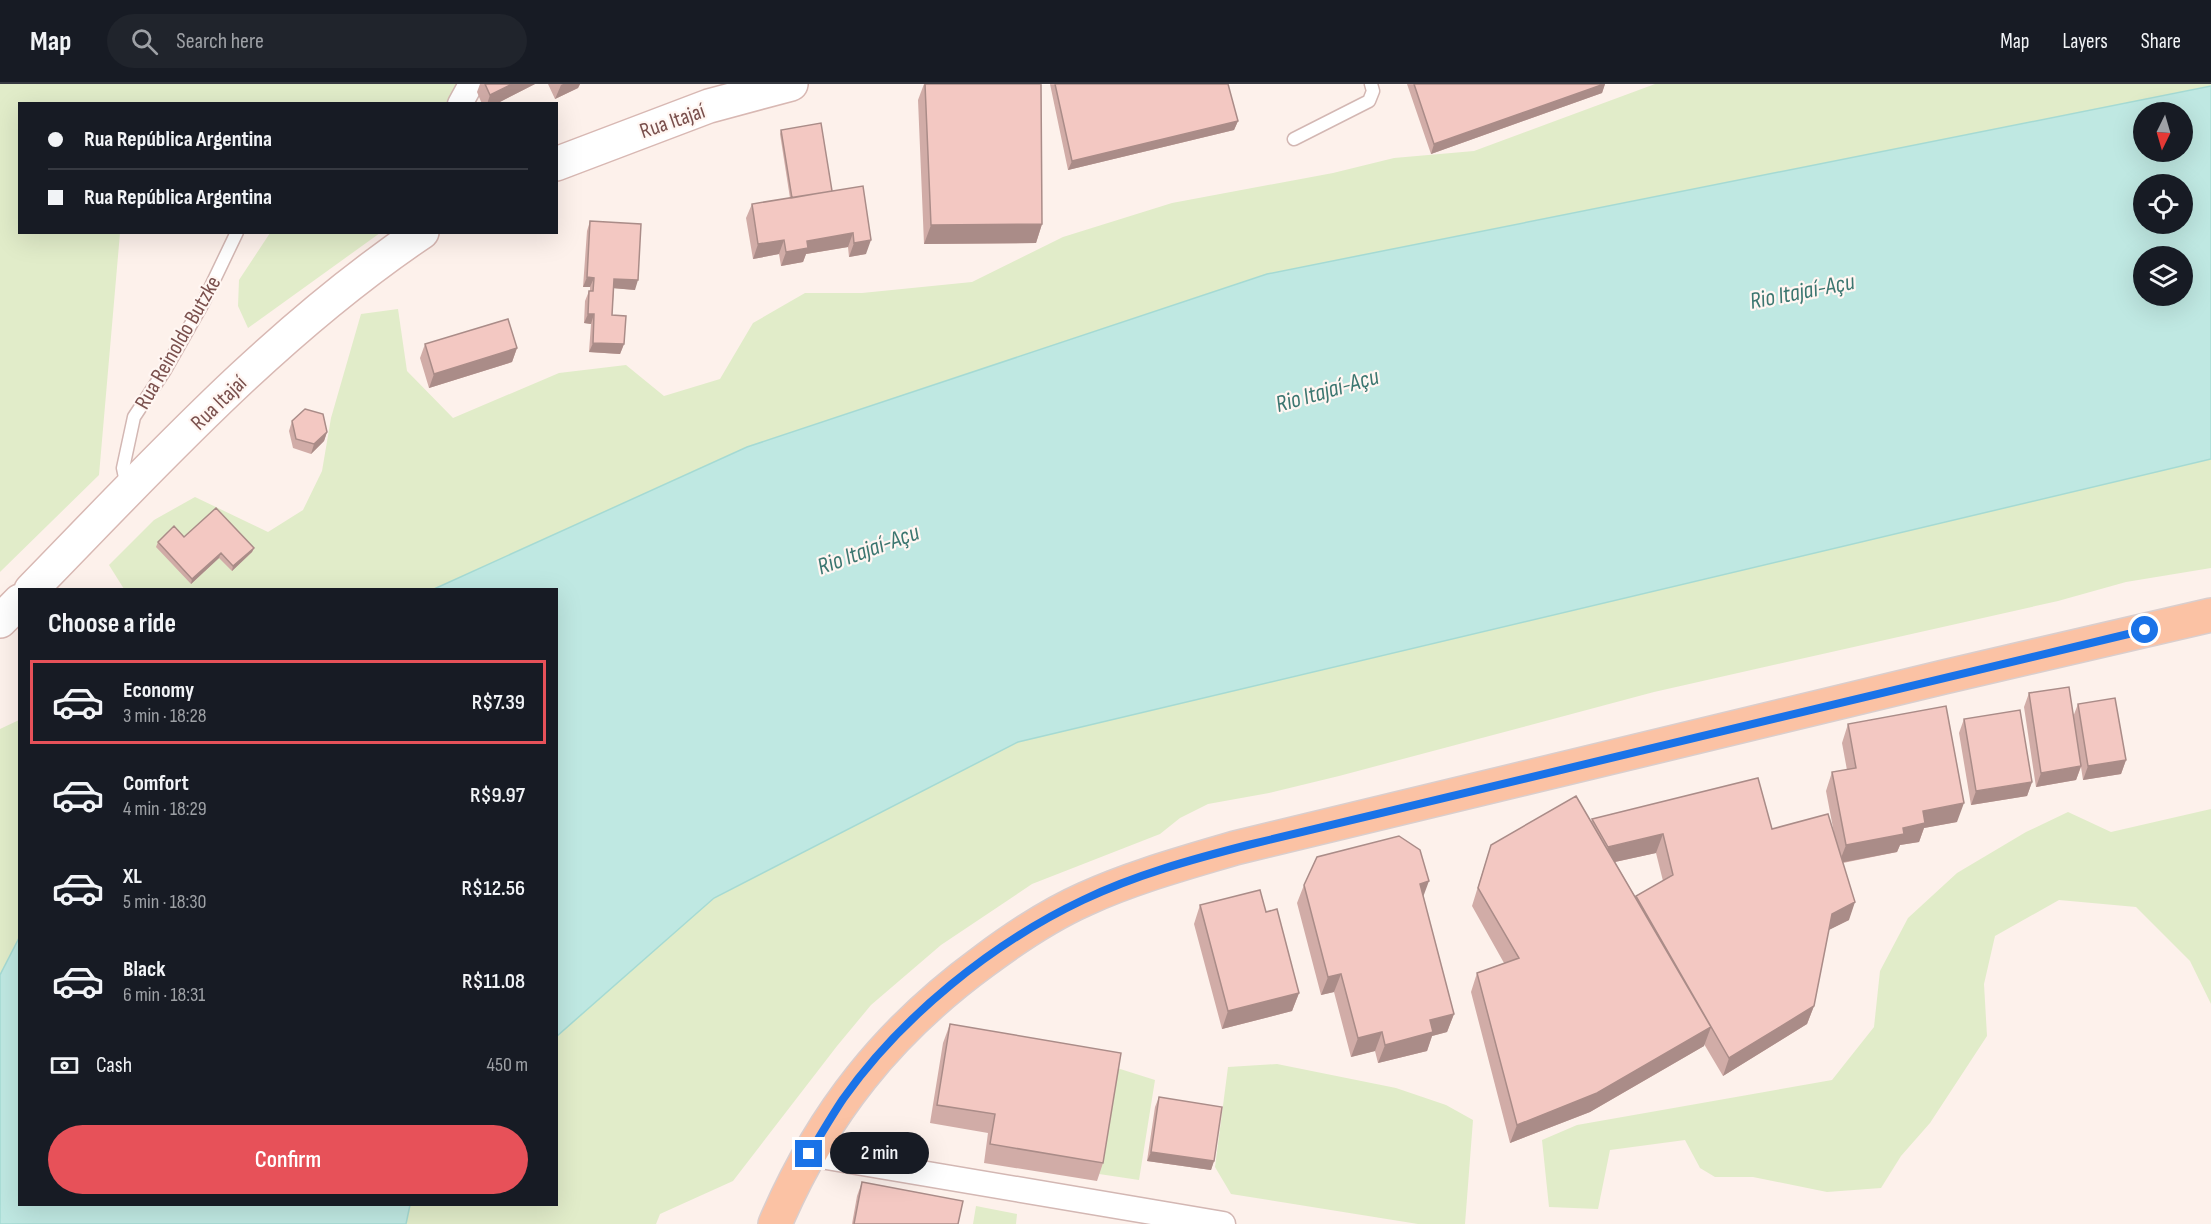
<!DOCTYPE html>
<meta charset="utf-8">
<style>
:root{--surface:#171b24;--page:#20242c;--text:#f1f3f6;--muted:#9ea1a6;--line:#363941;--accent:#e75159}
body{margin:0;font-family:"Sofia Sans Condensed",sans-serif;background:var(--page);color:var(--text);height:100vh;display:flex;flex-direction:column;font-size:22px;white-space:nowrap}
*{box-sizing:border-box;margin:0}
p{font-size:20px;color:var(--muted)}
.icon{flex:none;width:33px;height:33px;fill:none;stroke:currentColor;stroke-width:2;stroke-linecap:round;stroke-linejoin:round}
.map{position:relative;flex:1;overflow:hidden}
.panel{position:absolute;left:18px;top:504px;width:540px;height:618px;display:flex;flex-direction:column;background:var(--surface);border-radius:0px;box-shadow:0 6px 24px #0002}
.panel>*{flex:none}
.banner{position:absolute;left:18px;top:18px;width:540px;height:132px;border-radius:0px;box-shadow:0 6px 24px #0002;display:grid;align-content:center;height:132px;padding:0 30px;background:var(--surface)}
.needle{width:39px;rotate:185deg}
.controls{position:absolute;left:2133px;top:18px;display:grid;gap:12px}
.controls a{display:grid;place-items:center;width:60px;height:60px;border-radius:50%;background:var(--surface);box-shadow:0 6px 24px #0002;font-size:30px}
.end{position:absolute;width:27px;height:27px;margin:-14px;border:8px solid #1a73e8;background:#fff;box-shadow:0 0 0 3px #fff}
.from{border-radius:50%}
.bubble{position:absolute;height:42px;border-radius:21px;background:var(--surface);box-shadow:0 6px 24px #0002;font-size:20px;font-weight:600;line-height:42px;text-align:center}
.banner b{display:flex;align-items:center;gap:21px;height:57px;font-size:22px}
.banner b+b{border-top:2px solid var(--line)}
.banner i{width:15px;height:15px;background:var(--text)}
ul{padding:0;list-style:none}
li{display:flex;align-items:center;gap:18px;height:84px;margin:0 12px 9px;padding:0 18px;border:3px solid transparent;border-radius:0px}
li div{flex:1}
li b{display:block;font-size:22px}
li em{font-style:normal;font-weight:600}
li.active{border-color:var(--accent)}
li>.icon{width:54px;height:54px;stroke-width:1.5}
h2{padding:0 30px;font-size:27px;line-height:72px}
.pay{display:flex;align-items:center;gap:15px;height:66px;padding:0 30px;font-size:22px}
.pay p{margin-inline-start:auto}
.action{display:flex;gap:12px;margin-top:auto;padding:12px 30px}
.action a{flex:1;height:69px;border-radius:36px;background:var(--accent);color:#fff;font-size:24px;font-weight:600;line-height:69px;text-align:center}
header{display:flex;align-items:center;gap:36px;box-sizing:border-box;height:84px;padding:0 30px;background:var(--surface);border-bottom:2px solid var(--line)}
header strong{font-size:28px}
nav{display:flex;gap:33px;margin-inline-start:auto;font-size:21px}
.search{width:420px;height:54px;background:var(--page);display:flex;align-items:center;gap:15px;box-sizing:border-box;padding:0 21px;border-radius:33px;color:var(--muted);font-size:22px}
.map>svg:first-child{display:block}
.green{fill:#e1ecc9}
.water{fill:#bfe8e2;stroke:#a5dad3;stroke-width:1.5;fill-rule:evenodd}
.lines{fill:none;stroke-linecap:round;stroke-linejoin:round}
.lane-casing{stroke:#d3b7b3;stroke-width:15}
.street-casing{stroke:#d3b7b3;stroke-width:27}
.secondary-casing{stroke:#d8b8b3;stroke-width:36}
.primary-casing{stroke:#dacecd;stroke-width:36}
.lane{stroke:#fff;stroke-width:12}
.street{stroke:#fff;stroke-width:24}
.secondary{stroke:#fff;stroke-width:33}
.primary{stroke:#fbc2a4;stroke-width:33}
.wall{fill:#d1aca7;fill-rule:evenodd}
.shaded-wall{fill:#aa8c88}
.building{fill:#f3c8c2;stroke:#aa8c88;stroke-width:1.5}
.route{stroke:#1a73e8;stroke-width:8}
.labels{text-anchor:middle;stroke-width:4.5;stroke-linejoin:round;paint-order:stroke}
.street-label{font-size:22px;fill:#7a504d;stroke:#fff6f2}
.water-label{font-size:24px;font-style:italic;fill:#3c7670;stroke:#fff6f2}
</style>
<header>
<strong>Map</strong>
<div class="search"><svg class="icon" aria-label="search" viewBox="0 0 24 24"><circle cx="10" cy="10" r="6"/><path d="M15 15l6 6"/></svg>Search here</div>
<nav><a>Map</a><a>Layers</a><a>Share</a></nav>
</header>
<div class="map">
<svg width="2211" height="1140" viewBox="0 0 2211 1140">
<rect width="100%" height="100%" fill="#fdf1eb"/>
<!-- green -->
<path class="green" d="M0,0H471L465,20H20V148L120,149L99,391L0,488Z
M1655,0H2211V2L1267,190L747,363L434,505H124L109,481L154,436L195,413L268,448L303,426L322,387L331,334L361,230L398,225L407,287L453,334L559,289L626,281L664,312L720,295L753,239L805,209H862L972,198L1063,153L1172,119L1333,89L1394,74L1474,67Z
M270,149V148L380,149L248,244L238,222L239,196Z
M2211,375V484L2126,498L2058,517L1654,608L1339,692L1269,709L1208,720L1180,734L1160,750L1032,800L941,861L871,921L837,962L733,1097L660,1130L656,1140H406L410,1121L556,1120L557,952L714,814L1018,658Z
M19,636V854L0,891V645Z
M2211,725V920L2190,877L2136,823L2059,816L1995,852L1984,900L1987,952L1930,1039L1901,1072L1881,1104L1827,1108L1753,1093H1715L1700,1084L1685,1056L1610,1066L1598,1125L1549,1123L1542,1056L1577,1041L1832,996L1874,943L1880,887L1908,834L1957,789L2026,748L2068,728L2111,748Z
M1277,980L1396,1004L1446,1021L1473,1036L1465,1140H1418L1231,1110L1215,1083L1228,983Z
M1117,984L1155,996L1139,1096L1099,1090Z
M976,1122L1017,1130L1016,1140H973Z"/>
<!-- water -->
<path class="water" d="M2211,2V375L1018,658L714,814L557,952L556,506L434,505L747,363L1267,190ZM2144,28H2182V68H2144ZM2144,100H2182V140H2144ZM2144,172H2182V212H2144Z
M19,854L20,1120L410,1121L406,1140H0V891Z"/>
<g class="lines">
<!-- lane casing -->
<g class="lane-casing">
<path id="lane" d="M1294,55L1369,17L1373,7L1371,0
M127,403L123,384L134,333L165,286L203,219L237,148"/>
</g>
<!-- street casing -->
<g class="street-casing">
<path id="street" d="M460,20L471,0
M809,1070L1223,1140"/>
</g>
<!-- secondary casing -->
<g class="secondary-casing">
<path id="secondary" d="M556,80L709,22L791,0
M31,506C154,380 275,247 422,148
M0,537L20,517"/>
</g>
<!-- primary casing -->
<g class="primary-casing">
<path id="primary" d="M775,1140C822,1030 888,947 984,877C1016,853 1049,831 1085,815C1133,793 1185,779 1235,764L1944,593L2211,531"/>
</g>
<!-- lane -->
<use href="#lane" class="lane"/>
<!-- street -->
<use href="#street" class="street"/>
<!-- secondary -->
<use href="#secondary" class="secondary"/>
<!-- primary -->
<use href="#primary" class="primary"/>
</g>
<!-- wall -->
<path class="wall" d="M480,0H535L496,20H482L477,8Z
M548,0H580L578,4L555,15Z
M924,0H1041L1042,140L1036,159L924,160L918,16Z
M1050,0H1228L1238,37L1234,46L1068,86Z
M1407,0H1605L1602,9L1431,70Z
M781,46L832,107L866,170L849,173L848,163L806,170L803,178L781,182L779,170L753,175L746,134L752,120L790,114L780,50Z
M590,137L635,206L614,204L612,231L624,260L620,270L589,268L591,240L584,239L585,217L589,207H590V203H583L587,147Z
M425,260L517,264L512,278L429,304L420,274Z
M292,337L327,348L324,357L311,370L293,364L289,347Z
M184,453L254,464L252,468L232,487L219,474L191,500L156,463L158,458Z
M2029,609L2073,633L2078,620L2126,676L2121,690L2083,696L2081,683L2076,696L2036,703L2024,623Z
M1964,635L2032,698L2027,712L1971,721L1959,649Z
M1848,640L1957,738L1924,744L1919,758L1900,761L1897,768L1843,779L1849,836L1828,846L1814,922L1807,940L1723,992L1704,960V962L1590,1028L1510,1059L1471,908L1477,889L1504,879L1472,822L1485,780L1491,761L1591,738L1592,735L1834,749L1826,707L1832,688L1847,686L1842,659ZM1656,769L1663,797L1636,812V814L1615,778Z
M1304,801L1423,813L1454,930L1447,948L1432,952L1427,967L1378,979L1375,967L1351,973L1334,908L1321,911L1297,819Z
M1200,821L1266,828L1299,909L1292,927L1222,945L1194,840Z
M950,940L1103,1079L1097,1097L984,1079L988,1049L930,1039L943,959Z
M1159,1013L1214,1077L1211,1086L1147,1077L1155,1023Z
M862,1098L958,1140H852L857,1112Z"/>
<!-- shaded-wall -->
<path class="shaded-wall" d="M512,0H535L496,20H487L490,11Z
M563,0H580L578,4L555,15L561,1Z
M1604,0H1605L1602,9L1431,70L1434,60Z
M1238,37L1234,46L1068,86L1072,77Z
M1042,140L1036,159L924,160L931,141Z
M853,149L848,163L806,170L803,178L781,182L786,168L807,157Z
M784,156L779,170L753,175L758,160Z
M871,156L866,170L849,173L854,159Z
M587,193L594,194L590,203H583Z
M614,195L638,196L635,206L611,204Z
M588,230H594L591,240L584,239Z
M593,259L624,260L620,270L589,268Z
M517,264L512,278L429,304L434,290Z
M327,348L324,357L311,370L314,360Z
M254,464L252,468L232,487L233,482Z
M221,469L219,474L191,500L192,495Z
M2126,676L2121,690L2083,696L2088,682Z
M2081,682L2076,696L2036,703L2041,689Z
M2032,698L2027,712L1971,721L1976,707Z
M1964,719L1957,738L1924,744L1919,758L1900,761L1897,768L1839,779L1846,761L1903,744L1923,727Z
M1663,750L1656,769L1601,781L1608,763Z
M1429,797L1422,816L1420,800Z
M1855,818L1849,836L1825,848L1832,830Z
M1341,890L1334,908L1321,911L1328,893Z
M1299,909L1292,927L1222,945L1228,927Z
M1814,922L1807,940L1723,992L1729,974Z
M1454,930L1447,948L1432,952L1427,967L1378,979L1385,961L1430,936Z
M1711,943L1704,962L1590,1028L1510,1059L1517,1041Z
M1382,948L1375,967L1351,973L1358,954Z
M1151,1068L1214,1077L1211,1086L1147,1077Z"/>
<!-- building -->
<path class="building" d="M485,0H512L490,11Z
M925,0H1041L1042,140L931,141Z
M1055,0H1228L1238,37L1072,77Z
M1414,0H1604L1434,60Z
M821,39L832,107L792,114L781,46Z
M863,102L871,156L854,159L853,149L807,157L808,164L786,168L784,156L758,160L752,120Z
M590,137L641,140L638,196L614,195L612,231L626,232L624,260L593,259L594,230H588L589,207H593L594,194L587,193Z
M508,235L517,264L434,290L425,260Z
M305,325L323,330L327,348L314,360L296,355L292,337Z
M216,424L254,464L233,482L221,469L192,495L158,458L174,442L184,453Z
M2069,603L2081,682L2041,689L2029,609Z
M2115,614L2126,676L2088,682L2078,620Z
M1946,622L1964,719L1923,727L1925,739L1903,744L1904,750L1846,761L1832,688L1856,684L1848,640Z
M2020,626L2032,698L1976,707L1964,635Z
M1758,694L1772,745L1828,730L1855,818L1832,830L1814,922L1729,974L1636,812L1673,791L1663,750L1608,763L1592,735Z
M1576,712L1711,943L1597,1009L1517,1041L1477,889L1519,874L1478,804L1491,761Z
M1399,752L1420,766L1429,797L1420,800L1454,930L1430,936L1433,948L1385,961L1382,948L1358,954L1341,890L1328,893L1304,801L1317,773Z
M1260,806L1266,828L1277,825L1299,909L1228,927L1200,821Z
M950,940L1121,969L1103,1079L990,1060L995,1030L937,1021Z
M1159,1013L1222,1023L1214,1077L1151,1068Z
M862,1098L963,1117L958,1140H854Z"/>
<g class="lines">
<!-- route -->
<path class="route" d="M809,1070C820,1052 831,1033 843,1015C901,933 992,859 1083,816C1135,791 1193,775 1248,761L2145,546"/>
</g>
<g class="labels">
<!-- street labels -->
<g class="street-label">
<text transform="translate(672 36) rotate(-19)" y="8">Rua Itajaí</text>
<text transform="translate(177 258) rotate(-60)" y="8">Rua Reinoldo Butzke</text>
<text transform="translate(218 318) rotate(-44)" y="8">Rua Itajaí</text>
</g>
<!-- water labels -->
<g class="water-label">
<text transform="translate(1802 207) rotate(-11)" y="8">Rio Itajaí-Açu</text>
<text transform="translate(1327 306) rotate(-16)" y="8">Rio Itajaí-Açu</text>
<text transform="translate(868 465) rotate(-20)" y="8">Rio Itajaí-Açu</text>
</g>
</g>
</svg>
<div class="controls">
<a><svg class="needle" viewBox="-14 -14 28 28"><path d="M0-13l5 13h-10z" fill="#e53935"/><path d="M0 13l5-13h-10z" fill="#9ea1a6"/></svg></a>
<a><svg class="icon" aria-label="locate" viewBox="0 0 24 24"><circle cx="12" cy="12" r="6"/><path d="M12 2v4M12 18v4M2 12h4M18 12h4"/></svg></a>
<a><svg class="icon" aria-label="layers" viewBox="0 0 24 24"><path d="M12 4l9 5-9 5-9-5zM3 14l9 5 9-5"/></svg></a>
</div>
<i class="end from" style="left:2145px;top:546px"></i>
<i class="end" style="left:809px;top:1070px"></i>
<div class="bubble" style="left:830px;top:1048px;width:99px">2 min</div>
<div class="banner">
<b><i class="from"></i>Rua República Argentina</b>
<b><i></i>Rua República Argentina</b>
</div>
<section class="panel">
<h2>Choose a ride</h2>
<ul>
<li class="active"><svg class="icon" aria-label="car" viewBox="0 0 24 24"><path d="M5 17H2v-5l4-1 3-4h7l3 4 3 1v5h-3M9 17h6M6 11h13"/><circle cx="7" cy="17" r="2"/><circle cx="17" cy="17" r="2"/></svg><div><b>Economy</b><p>3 min · 18:28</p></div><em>R$7.39</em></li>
<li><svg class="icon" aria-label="car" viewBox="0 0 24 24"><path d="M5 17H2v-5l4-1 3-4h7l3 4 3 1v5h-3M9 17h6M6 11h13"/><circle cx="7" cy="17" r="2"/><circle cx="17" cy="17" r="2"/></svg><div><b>Comfort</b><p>4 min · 18:29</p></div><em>R$9.97</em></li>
<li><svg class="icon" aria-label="car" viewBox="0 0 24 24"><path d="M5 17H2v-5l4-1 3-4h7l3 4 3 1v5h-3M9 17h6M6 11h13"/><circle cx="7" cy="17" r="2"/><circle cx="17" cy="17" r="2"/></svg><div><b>XL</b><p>5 min · 18:30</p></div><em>R$12.56</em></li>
<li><svg class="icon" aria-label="car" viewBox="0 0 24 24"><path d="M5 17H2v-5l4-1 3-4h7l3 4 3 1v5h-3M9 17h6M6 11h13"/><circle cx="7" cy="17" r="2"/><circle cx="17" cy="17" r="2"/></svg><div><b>Black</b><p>6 min · 18:31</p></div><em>R$11.08</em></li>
</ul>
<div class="pay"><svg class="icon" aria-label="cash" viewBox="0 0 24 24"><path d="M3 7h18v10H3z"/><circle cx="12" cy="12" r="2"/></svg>Cash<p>450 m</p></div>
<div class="action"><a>Confirm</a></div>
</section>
</div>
